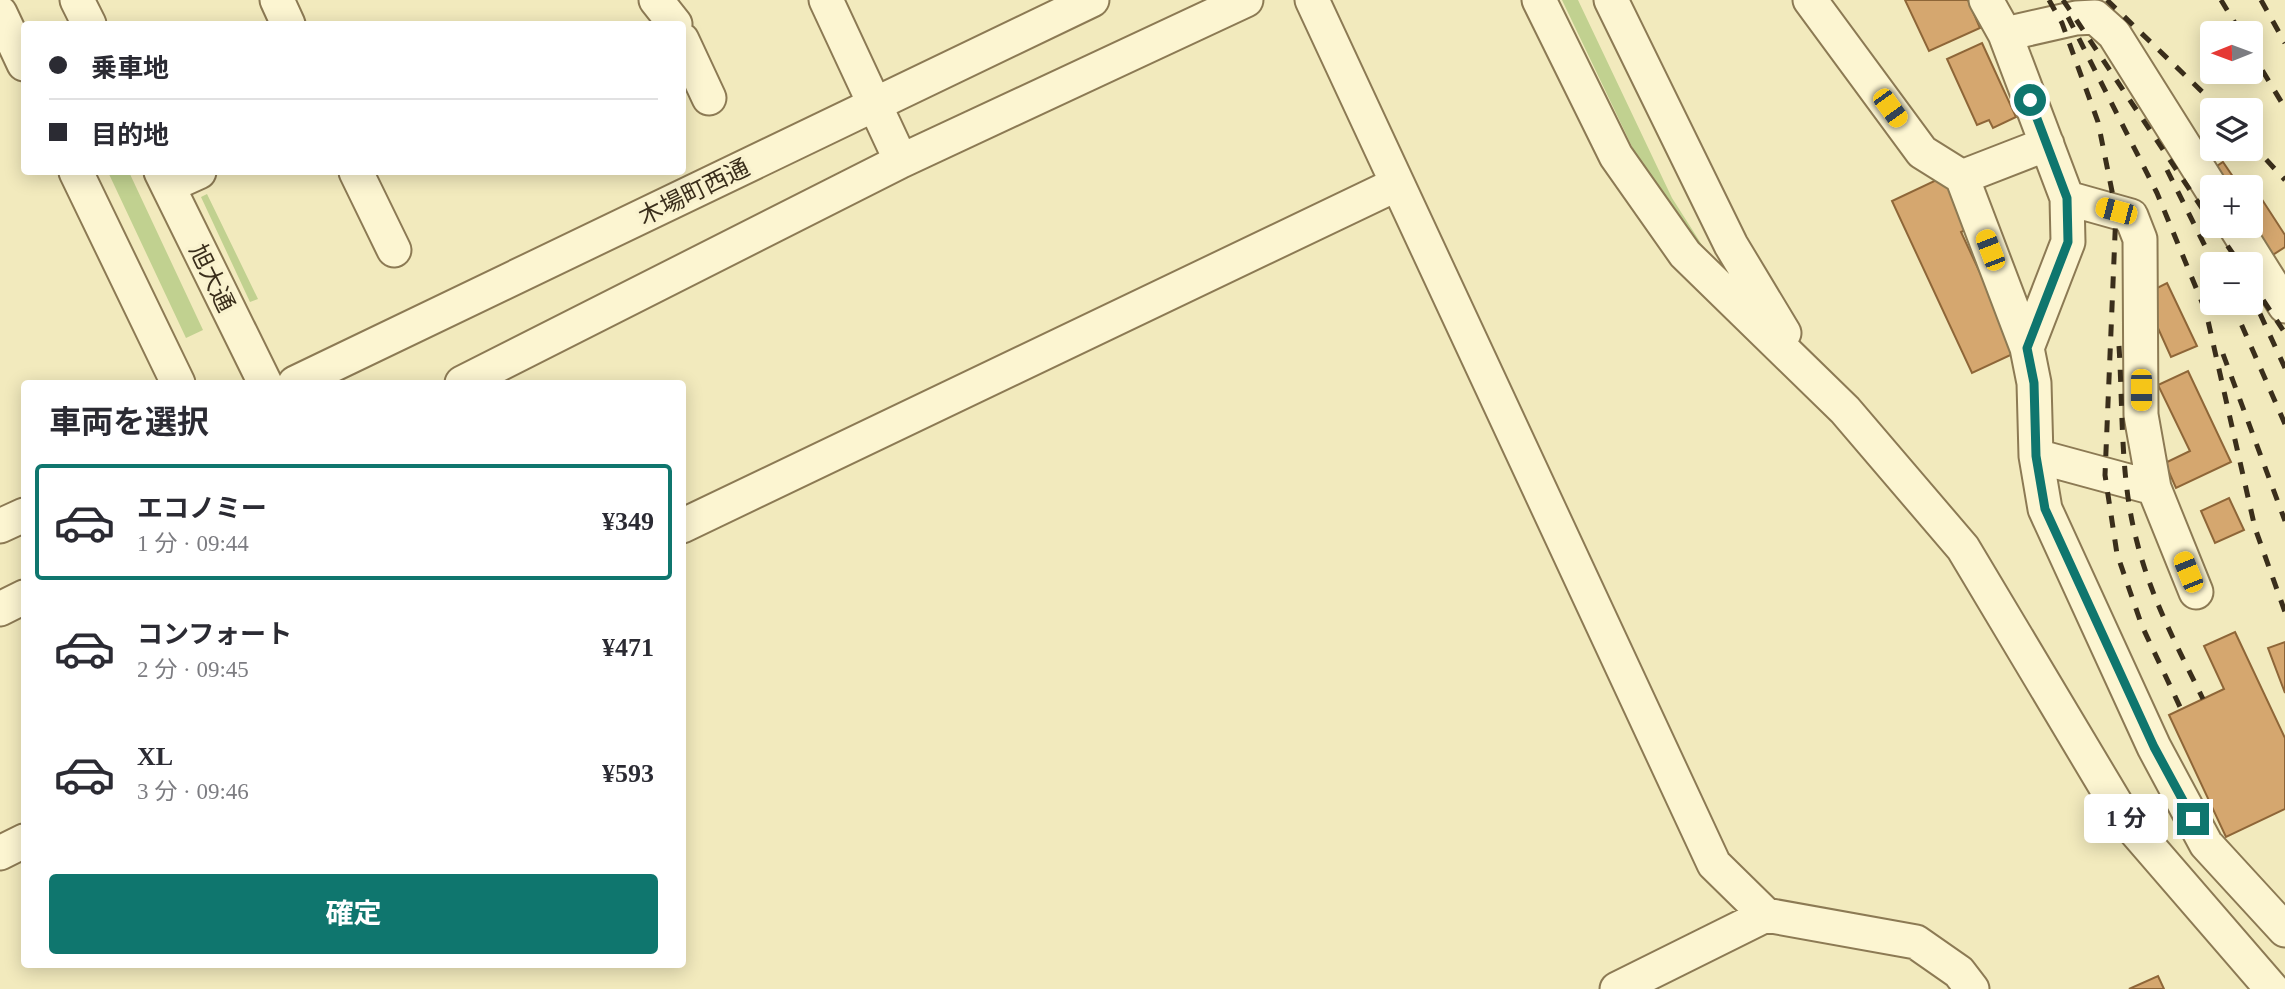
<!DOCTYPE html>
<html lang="ja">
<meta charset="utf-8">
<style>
:root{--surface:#fff;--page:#f7f7f7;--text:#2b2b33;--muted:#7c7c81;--line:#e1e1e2;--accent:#0f766e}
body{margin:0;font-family:"Times New Roman","Noto Sans JP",serif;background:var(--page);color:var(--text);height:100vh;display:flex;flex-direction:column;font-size:26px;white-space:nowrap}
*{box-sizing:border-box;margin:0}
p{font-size:23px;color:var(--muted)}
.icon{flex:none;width:38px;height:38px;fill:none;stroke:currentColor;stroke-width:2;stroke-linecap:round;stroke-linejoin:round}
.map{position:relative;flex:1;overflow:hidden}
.panel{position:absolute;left:21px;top:380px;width:665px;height:588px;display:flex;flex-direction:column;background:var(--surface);border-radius:7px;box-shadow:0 4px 18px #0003}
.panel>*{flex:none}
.hud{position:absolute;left:21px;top:21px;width:665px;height:154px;border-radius:7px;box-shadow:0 4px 18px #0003;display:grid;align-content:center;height:154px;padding:0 28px;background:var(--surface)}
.needle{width:46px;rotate:269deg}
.tools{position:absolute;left:2200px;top:21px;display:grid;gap:14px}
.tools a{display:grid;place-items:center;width:63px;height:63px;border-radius:7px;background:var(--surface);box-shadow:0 4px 18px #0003;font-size:35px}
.end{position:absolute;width:32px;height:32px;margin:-16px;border:9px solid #0f766e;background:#fff;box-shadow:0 0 0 4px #fff}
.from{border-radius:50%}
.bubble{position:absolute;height:49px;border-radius:7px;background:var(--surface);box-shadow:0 4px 18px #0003;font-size:23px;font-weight:700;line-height:49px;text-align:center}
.car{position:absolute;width:21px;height:42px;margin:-21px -10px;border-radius:9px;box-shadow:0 0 5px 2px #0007;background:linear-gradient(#f5c518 24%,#345 0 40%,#f5c518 0 76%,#345 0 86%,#f5c518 0)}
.hud b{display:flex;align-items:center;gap:24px;height:66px;font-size:26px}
.hud b+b{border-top:2px solid var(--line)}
.hud i{width:18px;height:18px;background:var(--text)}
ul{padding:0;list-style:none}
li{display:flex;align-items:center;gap:21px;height:116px;margin:0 14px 10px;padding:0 14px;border:4px solid transparent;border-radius:7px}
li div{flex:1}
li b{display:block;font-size:26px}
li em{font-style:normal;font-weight:700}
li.current{border-color:var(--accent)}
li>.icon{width:63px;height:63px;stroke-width:1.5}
h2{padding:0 28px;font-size:32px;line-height:84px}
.action{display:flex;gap:14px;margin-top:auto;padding:14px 28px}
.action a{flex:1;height:80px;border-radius:7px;background:var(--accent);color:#fff;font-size:28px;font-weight:700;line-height:80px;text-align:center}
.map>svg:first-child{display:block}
.green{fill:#c1d190}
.building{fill:#d5a76f;stroke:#8e6638;stroke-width:2}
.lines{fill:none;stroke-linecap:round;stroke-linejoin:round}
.minor-casing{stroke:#8c7a54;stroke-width:37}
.minor{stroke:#fcf5d1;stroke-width:33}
.rail{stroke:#3a2e1b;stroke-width:5;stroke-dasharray:12 12;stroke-linecap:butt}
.route{stroke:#0f766e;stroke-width:9}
.labels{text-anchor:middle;stroke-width:7;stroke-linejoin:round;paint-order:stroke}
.street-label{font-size:24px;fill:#3a2e1b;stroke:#f9f2ce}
</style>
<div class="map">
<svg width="2285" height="989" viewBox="0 0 2285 989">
<rect width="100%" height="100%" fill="#f2eabd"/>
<!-- green -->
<path class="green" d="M1562,0H1578L1672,198L1711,259L1669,207L1637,157Z
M108,172H129L203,330L186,338Z
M207,194L258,299L250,302L201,197Z"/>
<!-- building -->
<path class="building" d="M1905,0H1968L1980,28L1929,51Z
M1982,43L2016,117L1993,128L1989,120L1977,125L1947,59Z
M2223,162L2240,187H2218L2208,172Z
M1947,175L1972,227L1961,232L2017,352L1972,373L1892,201Z
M2261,198L2285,235V247L2265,260L2250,226V205Z
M2167,283L2197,346L2171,357L2143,295Z
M2188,371L2231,462L2176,488L2165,463L2190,451L2158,385Z
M2229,498L2244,530L2215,543L2201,511Z
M2235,632L2285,738V809L2226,837L2169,715L2224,689L2204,646Z
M2285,642V693L2268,648Z
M2158,976L2164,989H2129Z"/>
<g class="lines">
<!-- minor casing -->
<g class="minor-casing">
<path id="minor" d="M77,0L89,24
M277,0L288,24
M656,0L675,24
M826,0L901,161
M1312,0L1714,864L1766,915L1916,942L1959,972L1972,989
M1539,0L1616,156L1685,254L1845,410L1963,548L2125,819L2272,989
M1611,0L1731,245L1784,333
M1810,0L1922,152L1962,177L2027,348L2034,383L2036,456L2045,509L2154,747L2206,844L2285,930
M1986,0L2005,34L2067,198L2068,242L2027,348
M0,13L24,64
M2005,34L2076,18L2095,17L2114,34L2212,190
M682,40L709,98
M76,172L178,383
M161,172L265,383
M356,172L394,250
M1962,177L2047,144
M168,186L199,172
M2067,198L2131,216L2140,239L2141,415L2154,488L2196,592
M2235,226L2285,306
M295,383L1092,0
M462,383L901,161L1246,0
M2036,456L2154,488
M0,526L24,515
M682,526L1397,184
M0,609L24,597
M0,853L24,841
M1617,989L1766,915"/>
</g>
<!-- minor -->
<use href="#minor" class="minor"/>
<!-- rail -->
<path class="rail" d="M2049,0L2062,23L2098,122L2116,211L2105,475L2117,554L2142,626L2181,709
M2063,0L2212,223
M2107,0L2221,110
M2221,0L2241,33
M2261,0L2285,43
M2068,17L2157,193L2206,312L2255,528L2285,612
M2250,50L2285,108
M2250,142L2285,180
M2167,170L2214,264
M2214,226L2240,264
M2250,280L2285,333
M2250,292L2285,368
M2232,303L2285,424
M2119,346C2123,410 2120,480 2137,542C2151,598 2178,648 2203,699
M2223,354L2285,521"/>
</g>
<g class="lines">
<!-- route -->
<path class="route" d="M2030,100L2067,198L2068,242L2027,348L2034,383L2036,456L2045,509L2154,747L2193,819"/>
</g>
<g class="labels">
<!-- street labels -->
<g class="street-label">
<text transform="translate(694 192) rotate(-26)" y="8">木場町西通</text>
<text transform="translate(212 278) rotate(64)" y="8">旭大通</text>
</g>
</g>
</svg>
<div class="tools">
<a><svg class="needle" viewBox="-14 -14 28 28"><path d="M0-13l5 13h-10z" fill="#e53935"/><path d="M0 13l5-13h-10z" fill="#7c7c81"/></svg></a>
<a><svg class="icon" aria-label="layers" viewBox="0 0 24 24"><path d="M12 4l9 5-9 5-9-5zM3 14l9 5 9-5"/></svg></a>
<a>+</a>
<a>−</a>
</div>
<i class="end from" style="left:2030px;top:100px"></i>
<i class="end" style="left:2193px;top:819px"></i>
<div class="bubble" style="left:2084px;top:794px;width:84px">1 分</div>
<i class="car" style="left:1890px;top:108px;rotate:144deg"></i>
<i class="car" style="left:2116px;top:211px;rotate:285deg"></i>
<i class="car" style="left:1990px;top:250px;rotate:339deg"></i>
<i class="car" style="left:2141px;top:390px;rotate:180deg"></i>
<i class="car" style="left:2188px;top:572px;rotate:338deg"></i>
<div class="hud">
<b><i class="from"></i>乗車地</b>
<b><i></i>目的地</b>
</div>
<section class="panel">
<h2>車両を選択</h2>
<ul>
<li class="current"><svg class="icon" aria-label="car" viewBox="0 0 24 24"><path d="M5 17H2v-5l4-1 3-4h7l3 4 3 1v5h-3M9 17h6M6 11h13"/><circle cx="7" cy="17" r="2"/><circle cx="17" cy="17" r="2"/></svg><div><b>エコノミー</b><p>1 分 · 09:44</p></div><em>¥349</em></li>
<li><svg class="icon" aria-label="car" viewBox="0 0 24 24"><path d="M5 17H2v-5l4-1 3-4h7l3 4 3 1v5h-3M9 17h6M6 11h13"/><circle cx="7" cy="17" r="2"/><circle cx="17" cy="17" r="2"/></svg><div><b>コンフォート</b><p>2 分 · 09:45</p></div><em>¥471</em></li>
<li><svg class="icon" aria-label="car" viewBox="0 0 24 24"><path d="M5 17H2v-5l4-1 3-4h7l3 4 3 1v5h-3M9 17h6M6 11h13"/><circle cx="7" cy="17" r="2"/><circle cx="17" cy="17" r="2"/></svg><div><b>XL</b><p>3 分 · 09:46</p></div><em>¥593</em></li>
</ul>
<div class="action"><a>確定</a></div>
</section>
</div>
